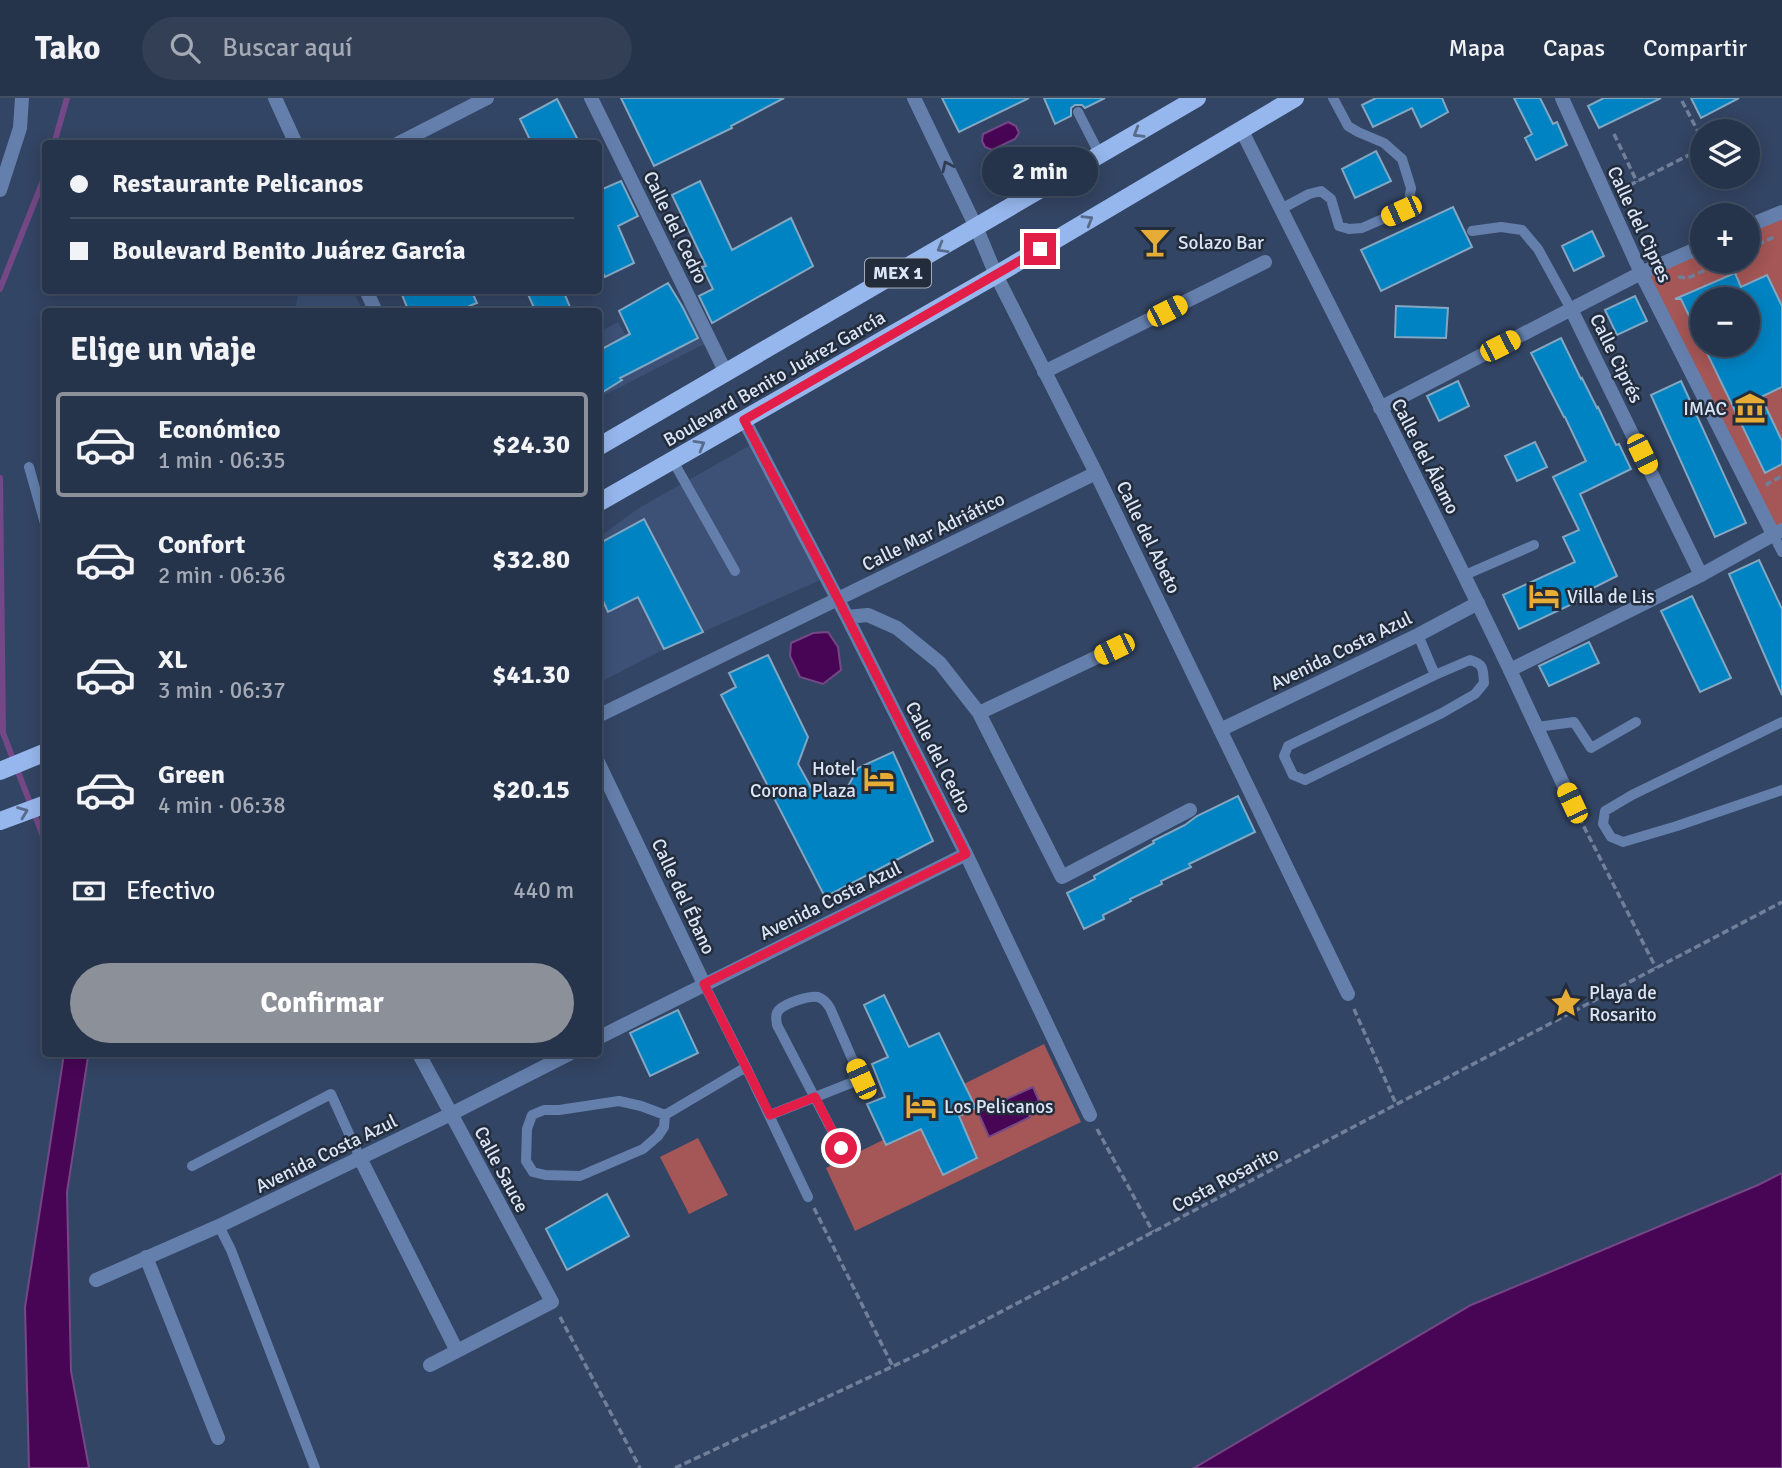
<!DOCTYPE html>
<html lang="es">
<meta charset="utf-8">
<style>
:root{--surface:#26344b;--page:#323f55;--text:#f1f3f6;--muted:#a4aab5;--line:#424f63;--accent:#8c9099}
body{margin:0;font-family:Signika,sans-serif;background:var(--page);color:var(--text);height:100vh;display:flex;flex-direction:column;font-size:26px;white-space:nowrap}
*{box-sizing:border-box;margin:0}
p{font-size:23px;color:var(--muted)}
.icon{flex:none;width:38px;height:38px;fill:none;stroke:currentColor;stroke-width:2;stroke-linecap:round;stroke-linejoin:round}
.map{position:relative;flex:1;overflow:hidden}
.panel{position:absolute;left:42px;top:210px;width:560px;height:749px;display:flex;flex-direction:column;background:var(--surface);border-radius:7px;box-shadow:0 4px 18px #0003,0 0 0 2px var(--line)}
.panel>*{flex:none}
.guide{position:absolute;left:42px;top:42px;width:560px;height:154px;border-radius:7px;box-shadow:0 4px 18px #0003,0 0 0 2px var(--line);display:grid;align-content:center;height:154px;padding:0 28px;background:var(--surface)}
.fabs{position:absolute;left:1690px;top:21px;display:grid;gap:14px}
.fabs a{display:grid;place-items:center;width:70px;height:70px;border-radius:50%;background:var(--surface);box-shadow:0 4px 18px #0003,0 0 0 2px var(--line);font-size:35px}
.end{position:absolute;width:32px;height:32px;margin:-16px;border:9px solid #e11d48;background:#fff;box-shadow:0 0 0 4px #fff}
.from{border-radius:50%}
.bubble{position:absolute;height:49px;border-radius:24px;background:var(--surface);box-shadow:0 4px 18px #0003,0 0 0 2px var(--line);font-size:23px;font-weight:800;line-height:49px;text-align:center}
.car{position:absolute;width:21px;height:42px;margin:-21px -10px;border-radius:9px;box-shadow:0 0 5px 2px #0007;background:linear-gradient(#f5c518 24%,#345 0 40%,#f5c518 0 76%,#345 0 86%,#f5c518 0)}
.guide b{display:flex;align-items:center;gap:24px;height:66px;font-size:26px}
.guide b+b{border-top:2px solid var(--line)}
.guide i{width:18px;height:18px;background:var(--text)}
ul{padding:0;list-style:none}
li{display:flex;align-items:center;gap:21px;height:105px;margin:0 14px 10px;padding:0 14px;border:4px solid transparent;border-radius:7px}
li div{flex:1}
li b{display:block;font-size:26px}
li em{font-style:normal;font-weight:800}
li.selected{border-color:var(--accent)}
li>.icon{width:63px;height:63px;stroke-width:1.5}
h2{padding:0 28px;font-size:32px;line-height:84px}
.pay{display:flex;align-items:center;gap:18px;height:77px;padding:0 28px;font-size:26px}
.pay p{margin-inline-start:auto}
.button{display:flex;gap:14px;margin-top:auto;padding:14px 28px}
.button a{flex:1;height:80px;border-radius:42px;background:var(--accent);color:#fff;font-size:28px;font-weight:800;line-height:80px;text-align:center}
header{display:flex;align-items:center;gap:42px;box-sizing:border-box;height:98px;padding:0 35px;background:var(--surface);border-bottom:2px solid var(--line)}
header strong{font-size:33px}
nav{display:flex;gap:38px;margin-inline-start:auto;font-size:24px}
.search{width:490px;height:63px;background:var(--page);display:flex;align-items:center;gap:18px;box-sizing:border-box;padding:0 24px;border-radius:38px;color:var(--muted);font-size:26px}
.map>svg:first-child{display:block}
.built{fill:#3c5175}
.green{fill:#a55656;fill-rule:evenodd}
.water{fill:#490555;stroke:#744886;stroke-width:2}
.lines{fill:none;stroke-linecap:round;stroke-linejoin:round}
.stream{stroke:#744886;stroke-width:6}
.building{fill:#0083c3;stroke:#82a7c2;stroke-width:2;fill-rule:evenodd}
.path{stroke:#707f9a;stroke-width:3.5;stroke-dasharray:7 3.5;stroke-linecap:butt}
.service{stroke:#647fac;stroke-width:10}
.minor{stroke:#647fac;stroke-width:14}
.tertiary{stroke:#647fac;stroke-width:14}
.primary{stroke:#96b7ed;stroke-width:18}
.oneway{stroke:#576b8b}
.oneway2{stroke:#303d51}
.route{stroke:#e11d48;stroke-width:9}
.labels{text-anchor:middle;stroke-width:5;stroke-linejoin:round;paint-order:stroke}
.shield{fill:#232c3a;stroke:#a3aebf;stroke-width:2}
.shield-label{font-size:18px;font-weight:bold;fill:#dae5f8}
.street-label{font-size:19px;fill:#dae5f8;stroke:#232c3a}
.poi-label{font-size:19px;fill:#dae5f8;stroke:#232c3a;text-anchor:start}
</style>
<header>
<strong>Tako</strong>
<div class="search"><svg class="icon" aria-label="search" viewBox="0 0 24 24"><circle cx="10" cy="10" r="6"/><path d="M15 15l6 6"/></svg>Buscar aquí</div>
<nav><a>Mapa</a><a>Capas</a><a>Compartir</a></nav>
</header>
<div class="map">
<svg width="1782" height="1370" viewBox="0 0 1782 1370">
<rect width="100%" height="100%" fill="#334564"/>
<!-- built -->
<path class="built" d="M299,192L353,193L363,213H295Z
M685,206L704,246L599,300V234L618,224L625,236Z
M754,345L823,481L664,551L599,585V439L639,410Z"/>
<!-- green -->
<path class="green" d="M1782,114V432L1773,436L1641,175L1703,148V163H1748V128ZM1703,201H1748V247H1703Z
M1044,946L1081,1024L855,1133L826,1070L883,1042L886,1047L921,1031L943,1077L977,1061L959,1018L975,1010L964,986Z
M698,1040L728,1097L689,1116L660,1059Z"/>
<!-- water -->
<path class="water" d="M1008,24L1016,28L1019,35L1015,41L992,52L985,49L982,43L983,36Z
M828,534L838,549L841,572L823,586L800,579L790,558L791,545L813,535Z
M64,956H88V959L67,1094L71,1273L89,1370H29L25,1209Z
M1033,989L1039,1003L1026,1009L1030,1019L989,1039L978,1014Z
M1782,1075V1370H1194L1471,1207L1758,1087Z"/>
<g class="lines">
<!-- stream -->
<path class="stream" d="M54,46L67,0
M0,191L46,75
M0,380L3,635L46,746"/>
</g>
<!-- building -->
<path class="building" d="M621,0H784L731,28L732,30L654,68Z
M942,0H1029L959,34Z
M1044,0H1105L1085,10L1082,7H1075L1071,10V18L1055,26Z
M1376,0H1442L1448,14L1421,29L1412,10L1373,29L1362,7Z
M1514,0H1540L1553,26L1557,24L1567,47L1536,62L1525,40L1532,36Z
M1604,0H1661L1599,30L1588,8Z
M1691,0H1739L1701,20Z
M557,1L580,46H532L520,21Z
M1376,53L1391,83L1355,100L1342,71Z
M621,83L638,118L618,128L634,165L605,179L598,166V93Z
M700,83L732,152L791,120L813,168L712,225L699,198L713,191L702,169L706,168L672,97Z
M1453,109L1472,149L1381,193L1361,152Z
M1592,133L1604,158L1574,173L1562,148Z
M1735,175L1741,189L1767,177L1782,208V289L1761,299L1782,343V366L1765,375L1681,201H1675ZM1703,201H1748V247H1703Z
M668,185L682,208L698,240L620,280L622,282L598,297V253L630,236L619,213Z
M400,192H471L477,205L469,208L471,214H409Z
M526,192H563L572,214H536Z
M1635,198L1647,223L1617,237L1605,212Z
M1396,208L1448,210L1446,240L1395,239Z
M1561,240L1581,281L1582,280L1597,310L1598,309L1616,347L1619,346L1631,371L1580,396L1617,478L1583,495L1585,500L1519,531L1503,497L1575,464L1563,439L1579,432L1553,379L1586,363L1565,319H1564L1531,255Z
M1458,283L1469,308L1439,323L1427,298Z
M1681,283L1746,425L1715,439L1651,297Z
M1535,344L1547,369L1517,383L1505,358Z
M644,421L703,534L664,551L638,499L608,514L598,492V446Z
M1759,462L1782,511V597L1729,476Z
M1692,498L1731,580L1700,594L1661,513Z
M1589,544L1599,565L1549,588L1539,568Z
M768,557L808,639L798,666L813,693L831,696L846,692L858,670L893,654L933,743L825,799L721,597L736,589L729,575Z
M1238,698L1255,734L1189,766L1191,769L1161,783L1162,786L1130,801L1131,803L1103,817L1104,821L1084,831L1067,795L1095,781L1094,778L1154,745L1153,743L1185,727L1197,718Z
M884,897L909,949L939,935L976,1010L959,1018L977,1060L943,1077L921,1031L886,1047L867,1006L885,999L872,966L888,959L864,907Z
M678,912L698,955L650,978L630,935Z
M607,1096L629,1138L567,1172L546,1131Z"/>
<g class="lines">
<!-- path -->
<path class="path" d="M1682,3L1703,43
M1614,36L1637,84
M1620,92L1703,50
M1748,151L1774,139
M1678,179L1688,180L1725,163
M1768,388L1767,386L1782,378
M1579,719L1656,870
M1354,911L1396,1006
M1097,1031L1153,1134
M814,1110L893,1269
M560,1219L640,1370
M675,1370L930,1251L1782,804"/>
<!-- service -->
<path class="service" d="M1078,14L1100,57
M1281,111L1309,96L1321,93L1331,101L1339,128L1349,131L1362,130L1401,113L1409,103L1411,90L1402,61L1384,45L1358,34L1348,28L1333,0
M1472,133L1501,129L1522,132L1538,151L1571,211
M673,363L735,473
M29,369L46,429
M1773,436L1782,454
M1465,477L1534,447
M1418,537L1435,577L1288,648L1284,658L1293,677L1305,682L1442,615L1475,596L1484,585C1483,571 1484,566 1470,562L1435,577
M1782,624L1632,697L1605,713L1603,726L1611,739L1623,744L1677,728L1782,692
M1537,629L1574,624L1591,650L1636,624
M704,886L746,969L808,1099
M619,1003L641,1008L665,1017L664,1029L658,1038L643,1051L580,1078L545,1077L533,1074L526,1063L527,1031L532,1017L544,1012H559Z
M665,1017L746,969
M770,1017C800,1005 830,993 861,981L830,910C827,905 824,901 818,899C809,897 787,905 780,911C775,915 776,921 777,927L841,1050
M192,1068L331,996L360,1060
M219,1128L231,1152L315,1370"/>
<!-- minor -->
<path class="minor" d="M275,0L296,46
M591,0L726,275
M914,0L976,129L996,177L1096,375L1348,896
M1562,0L1641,175L1773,436
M397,46L487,0
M0,92L20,30L22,0
M1748,128L1782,114
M366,192L376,214
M1571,211L1701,477
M1044,274L1265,164
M1380,310L1641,175L1703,148
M744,322L847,519L966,756L1090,1017
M847,519L868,517L897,530L940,565L979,615L1062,779L1190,712
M1510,572L1572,705
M979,615L1114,551
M598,618L1096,375
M1220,632L1418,537L1478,505
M598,664L704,886
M598,940L966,756
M419,956L552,1204L430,1267
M360,1060L457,1253
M146,1159L218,1340
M96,1182L219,1128L451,1016L569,956"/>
<!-- tertiary -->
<path class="tertiary" d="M1241,31C1331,212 1423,390 1510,572L1701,477L1782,432"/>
<!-- primary -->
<path class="primary" d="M598,349L1197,0
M598,405L996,177L1295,0
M0,673L46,654
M0,723L46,706"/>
</g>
<!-- one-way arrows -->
<defs><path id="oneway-chevron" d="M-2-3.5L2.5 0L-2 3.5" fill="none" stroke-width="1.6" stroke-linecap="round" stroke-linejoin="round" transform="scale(1.75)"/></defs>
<g class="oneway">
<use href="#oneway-chevron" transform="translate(1138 35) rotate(149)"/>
<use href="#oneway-chevron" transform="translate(1088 122) rotate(-31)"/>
<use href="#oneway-chevron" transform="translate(942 150) rotate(150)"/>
<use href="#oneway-chevron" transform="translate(700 347) rotate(-30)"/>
<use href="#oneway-chevron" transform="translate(23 714) rotate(-21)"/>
</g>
<use class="oneway2" href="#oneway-chevron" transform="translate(947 68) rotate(-116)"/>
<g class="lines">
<!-- route -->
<path class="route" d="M841,1050L815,999L770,1017L704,886L966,756L838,501L744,322L1040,151"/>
</g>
<!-- icons -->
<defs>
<g id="bar-bare" transform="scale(2.415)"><path d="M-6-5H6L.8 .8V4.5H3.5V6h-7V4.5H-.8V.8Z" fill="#e6ac36" stroke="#232c3a" stroke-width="2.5" paint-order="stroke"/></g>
<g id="museum-bare" transform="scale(2.415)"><path d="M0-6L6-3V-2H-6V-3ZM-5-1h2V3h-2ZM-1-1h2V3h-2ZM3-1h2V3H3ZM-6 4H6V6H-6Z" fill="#e6ac36" stroke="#232c3a" stroke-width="2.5" paint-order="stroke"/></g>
<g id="hotel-bare" transform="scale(2.415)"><path d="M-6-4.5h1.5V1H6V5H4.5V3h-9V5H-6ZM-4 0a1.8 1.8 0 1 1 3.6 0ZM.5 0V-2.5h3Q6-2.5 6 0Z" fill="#e6ac36" stroke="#232c3a" stroke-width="2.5" paint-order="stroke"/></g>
<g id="sight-bare" transform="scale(2.415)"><path d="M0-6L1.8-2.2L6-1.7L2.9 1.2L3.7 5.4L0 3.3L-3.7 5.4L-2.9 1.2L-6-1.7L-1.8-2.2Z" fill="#e6ac36" stroke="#232c3a" stroke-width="2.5" paint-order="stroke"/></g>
</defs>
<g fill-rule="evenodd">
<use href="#bar-bare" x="1155" y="144"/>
<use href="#museum-bare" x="1750" y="310"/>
<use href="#hotel-bare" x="1544" y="498"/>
<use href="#hotel-bare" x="879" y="681"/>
<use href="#sight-bare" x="1566" y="905"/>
<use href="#hotel-bare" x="921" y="1008"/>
</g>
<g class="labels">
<!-- shield labels -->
<rect class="shield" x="865" y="160.5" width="66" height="29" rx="5"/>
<g class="shield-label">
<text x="898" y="181">MEX 1</text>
</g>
<!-- street labels -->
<g class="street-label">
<text transform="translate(1640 126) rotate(65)" y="7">Calle del Cipres</text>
<text transform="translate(676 129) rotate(64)" y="7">Calle del Cedro</text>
<text transform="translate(1617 260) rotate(64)" y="7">Calle Ciprés</text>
<text transform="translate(774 280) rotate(-30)" y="7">Boulevard Benito Juárez García</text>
<text transform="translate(1426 358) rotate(63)" y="7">Calle del Álamo</text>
<text transform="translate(933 433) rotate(-26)" y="7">Calle Mar Adriático</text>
<text transform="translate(1149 439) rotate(64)" y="7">Calle del Abeto</text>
<text transform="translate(1341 552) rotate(-26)" y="7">Avenida Costa Azul</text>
<text transform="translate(939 659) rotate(63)" y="7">Calle del Cedro</text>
<text transform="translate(684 798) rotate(65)" y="7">Calle del Ébano</text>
<text transform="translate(830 802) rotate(-26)" y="7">Avenida Costa Azul</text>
<text transform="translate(326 1055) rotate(-26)" y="7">Avenida Costa Azul</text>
<text transform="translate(502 1071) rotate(62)" y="7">Calle Sauce</text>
<text transform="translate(1225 1081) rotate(-28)" y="7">Costa Rosarito</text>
</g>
<!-- poi labels -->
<g class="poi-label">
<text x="1178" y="151">Solazo Bar</text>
<text x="1727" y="317" text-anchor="end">IMAC</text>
<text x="1567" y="505">Villa de Lis</text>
<text x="856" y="677" text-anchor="end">Hotel<tspan x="856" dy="22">Corona Plaza</tspan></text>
<text x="1589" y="901">Playa de<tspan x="1589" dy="22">Rosarito</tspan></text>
<text x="944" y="1015">Los Pelicanos</text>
</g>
</g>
</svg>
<div class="fabs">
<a><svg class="icon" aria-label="layers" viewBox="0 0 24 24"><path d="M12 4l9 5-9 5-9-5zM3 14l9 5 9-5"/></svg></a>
<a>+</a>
<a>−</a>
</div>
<i class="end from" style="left:841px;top:1050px"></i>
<i class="end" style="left:1040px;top:151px"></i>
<div class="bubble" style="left:982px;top:49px;width:116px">2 min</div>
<i class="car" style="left:1401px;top:113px;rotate:246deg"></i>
<i class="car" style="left:1167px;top:213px;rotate:63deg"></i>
<i class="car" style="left:1500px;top:248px;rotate:63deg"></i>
<i class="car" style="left:1642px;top:356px;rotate:154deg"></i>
<i class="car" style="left:1114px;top:551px;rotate:244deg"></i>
<i class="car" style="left:1572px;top:705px;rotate:335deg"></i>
<i class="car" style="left:861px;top:981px;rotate:336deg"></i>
<div class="guide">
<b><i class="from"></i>Restaurante Pelicanos</b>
<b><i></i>Boulevard Benito Juárez García</b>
</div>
<section class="panel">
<h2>Elige un viaje</h2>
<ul>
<li class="selected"><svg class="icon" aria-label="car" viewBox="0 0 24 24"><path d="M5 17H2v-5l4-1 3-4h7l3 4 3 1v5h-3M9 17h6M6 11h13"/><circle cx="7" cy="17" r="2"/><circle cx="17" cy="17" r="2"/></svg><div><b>Económico</b><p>1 min · 06:35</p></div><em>$24.30</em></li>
<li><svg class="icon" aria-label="car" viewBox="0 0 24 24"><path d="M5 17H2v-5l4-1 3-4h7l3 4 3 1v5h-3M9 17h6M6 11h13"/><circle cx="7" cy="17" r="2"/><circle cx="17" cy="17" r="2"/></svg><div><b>Confort</b><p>2 min · 06:36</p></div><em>$32.80</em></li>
<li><svg class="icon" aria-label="car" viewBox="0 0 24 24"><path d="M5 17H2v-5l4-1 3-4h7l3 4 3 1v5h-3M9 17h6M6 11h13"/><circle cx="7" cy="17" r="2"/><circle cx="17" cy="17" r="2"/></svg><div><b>XL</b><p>3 min · 06:37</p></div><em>$41.30</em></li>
<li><svg class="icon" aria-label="car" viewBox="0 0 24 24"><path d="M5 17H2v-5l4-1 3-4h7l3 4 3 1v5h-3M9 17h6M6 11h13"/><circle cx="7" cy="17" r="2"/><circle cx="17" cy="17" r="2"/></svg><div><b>Green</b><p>4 min · 06:38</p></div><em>$20.15</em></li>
</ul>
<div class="pay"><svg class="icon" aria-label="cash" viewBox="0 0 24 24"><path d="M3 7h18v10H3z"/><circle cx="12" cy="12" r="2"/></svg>Efectivo<p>440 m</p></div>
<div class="button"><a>Confirmar</a></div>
</section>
</div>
